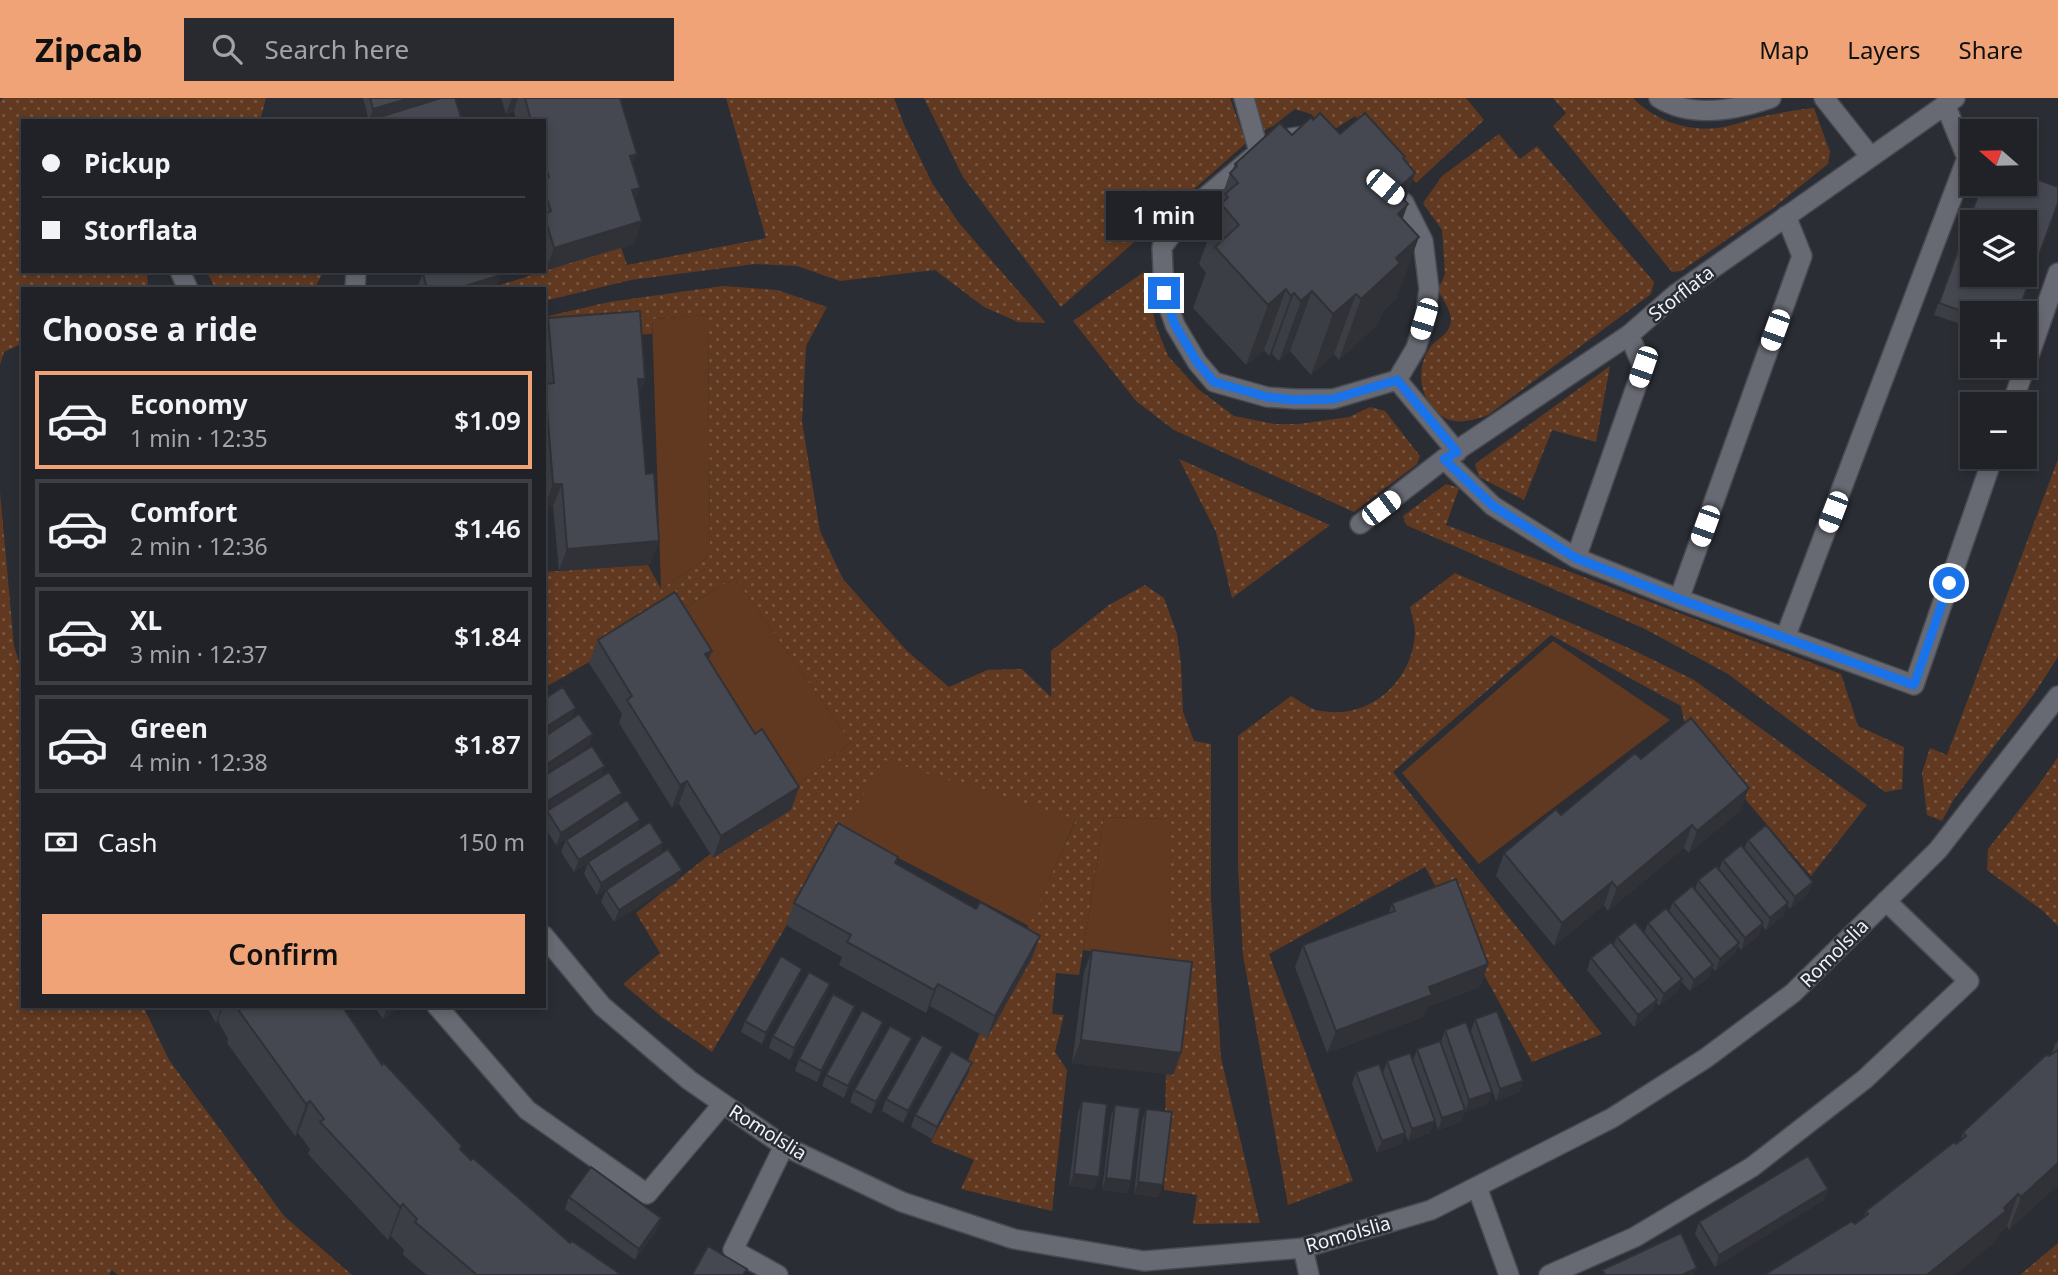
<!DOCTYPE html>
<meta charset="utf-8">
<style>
:root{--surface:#202227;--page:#282a2f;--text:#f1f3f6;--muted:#a2a4a7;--line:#3d3f44;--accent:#efa377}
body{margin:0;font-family:"Noto Sans",sans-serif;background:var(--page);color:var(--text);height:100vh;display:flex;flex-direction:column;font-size:26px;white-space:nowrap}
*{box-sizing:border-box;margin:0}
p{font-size:23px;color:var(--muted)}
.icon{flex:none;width:38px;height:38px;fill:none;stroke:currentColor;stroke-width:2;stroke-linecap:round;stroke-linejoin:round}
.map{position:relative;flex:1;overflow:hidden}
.details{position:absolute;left:21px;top:189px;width:525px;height:721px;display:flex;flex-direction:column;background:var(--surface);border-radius:0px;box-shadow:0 4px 10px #0003,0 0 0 2px var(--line)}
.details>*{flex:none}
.guide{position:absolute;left:21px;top:21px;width:525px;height:154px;border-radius:0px;box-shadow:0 4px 10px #0003,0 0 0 2px var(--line);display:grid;align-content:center;height:154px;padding:0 21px;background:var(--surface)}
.needle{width:46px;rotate:290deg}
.controls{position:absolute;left:1960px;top:21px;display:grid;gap:14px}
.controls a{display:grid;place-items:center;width:77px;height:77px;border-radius:0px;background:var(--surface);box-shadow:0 4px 10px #0003,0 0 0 2px var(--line);font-size:35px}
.end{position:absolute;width:32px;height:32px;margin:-16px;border:9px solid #1a73e8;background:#fff;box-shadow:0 0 0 4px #fff}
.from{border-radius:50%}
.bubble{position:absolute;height:49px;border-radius:0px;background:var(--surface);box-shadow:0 4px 10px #0003,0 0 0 2px var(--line);font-size:23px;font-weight:600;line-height:49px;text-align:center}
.car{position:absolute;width:21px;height:42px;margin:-21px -10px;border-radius:9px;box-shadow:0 0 5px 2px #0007;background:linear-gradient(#fff 24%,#345 0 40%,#fff 0 76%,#345 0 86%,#fff 0)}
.guide b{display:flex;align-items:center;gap:24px;height:66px;font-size:26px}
.guide b+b{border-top:2px solid var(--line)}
.guide i{width:18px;height:18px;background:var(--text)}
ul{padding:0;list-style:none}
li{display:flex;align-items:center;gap:21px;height:98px;margin:0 14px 10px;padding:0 7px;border:4px solid var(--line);border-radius:0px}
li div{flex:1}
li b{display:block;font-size:26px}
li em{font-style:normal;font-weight:600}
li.on{border-color:var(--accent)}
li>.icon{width:63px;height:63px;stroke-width:1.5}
h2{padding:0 21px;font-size:32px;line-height:84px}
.pay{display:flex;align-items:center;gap:18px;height:77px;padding:0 21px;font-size:26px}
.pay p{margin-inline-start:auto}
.action{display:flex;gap:14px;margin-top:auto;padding:14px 21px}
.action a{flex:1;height:80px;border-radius:0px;background:var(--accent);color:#111;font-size:28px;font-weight:600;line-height:80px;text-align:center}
header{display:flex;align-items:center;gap:42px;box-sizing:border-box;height:98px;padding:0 35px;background:var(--accent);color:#111}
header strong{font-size:33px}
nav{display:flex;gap:38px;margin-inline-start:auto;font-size:24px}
.search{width:490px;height:63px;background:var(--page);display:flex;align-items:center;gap:18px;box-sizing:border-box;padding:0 24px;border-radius:0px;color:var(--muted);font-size:26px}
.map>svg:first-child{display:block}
.grass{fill:url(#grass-dots)}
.garden{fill:#613920}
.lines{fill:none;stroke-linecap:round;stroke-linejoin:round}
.service-casing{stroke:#494a51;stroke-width:22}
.minor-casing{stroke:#494a51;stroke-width:22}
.tertiary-casing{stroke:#494a51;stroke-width:22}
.service{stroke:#676a72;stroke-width:19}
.minor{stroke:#676a72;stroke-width:19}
.tertiary{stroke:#676a72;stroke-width:19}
.wall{fill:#3b3e45}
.shaded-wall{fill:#303238}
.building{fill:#454850;stroke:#303238;stroke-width:2;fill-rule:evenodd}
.route{stroke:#1a73e8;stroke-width:9}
.labels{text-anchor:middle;stroke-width:5;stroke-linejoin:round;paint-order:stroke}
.street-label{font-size:19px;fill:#f2f3f8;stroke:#2a2d34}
</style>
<header>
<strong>Zipcab</strong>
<div class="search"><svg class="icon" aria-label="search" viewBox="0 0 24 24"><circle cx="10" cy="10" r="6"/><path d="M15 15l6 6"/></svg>Search here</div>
<nav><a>Map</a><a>Layers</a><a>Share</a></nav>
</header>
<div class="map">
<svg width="2058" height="1177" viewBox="0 0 2058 1177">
<defs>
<pattern id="grass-dots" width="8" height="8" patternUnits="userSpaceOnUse" patternTransform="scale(1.75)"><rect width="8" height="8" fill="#613920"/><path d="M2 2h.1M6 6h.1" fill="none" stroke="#785641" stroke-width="1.8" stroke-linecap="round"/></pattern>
</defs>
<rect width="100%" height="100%" fill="#2a2d34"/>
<!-- grass -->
<path class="grass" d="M3,0H266L260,23H23V173H147L148,191H23V245L4,254L0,267V3Z
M726,0H894L905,29L932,85L959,125L1046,225L1018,224L984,209L935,172L840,183L797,168L755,166L631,182L544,203V191H487L621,149L627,167L766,140Z
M924,0H1230L1246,45L1061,209L963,79Z
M1249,0H1466L1484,22L1416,85L1355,18L1329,35L1311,16L1295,11L1273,28L1258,35Z
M1553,0H1633C1657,25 1694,36 1728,28C1739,26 1749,21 1760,19C1777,15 1796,12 1814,10L1830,54L1828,66L1773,110L1681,173L1672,174L1553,28L1566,15Z
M1499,36L1520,61L1537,48L1654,184L1651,196L1488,317C1468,324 1450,329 1434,311C1419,295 1417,270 1429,251C1436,240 1451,237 1451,221C1451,213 1442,200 1438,192L1445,176L1442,132L1423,105L1442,78Z
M206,173H324L314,191H216Z
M1144,174L1156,228L1168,258L1198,291L1234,318L1275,326H1299L1349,319L1370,309L1385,313L1420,358L1417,366L1354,414L1174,332L1136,303L1073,223Z
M723,188L777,192L827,209L806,248L802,324L820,433L843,481L907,553L949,589L987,572L1022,571L1051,599V553L1109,507L1145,487L1164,500L1177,536L1181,567L1183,614L1194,643L1211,646V800L1221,960L1260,1125L1193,1126L1197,1097L1164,1092L1170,721L1104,719L1079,877L1056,875L1052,916L1064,917L1055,954L1067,972L1052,1113L961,1091L974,1062L931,1044L1076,722L843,731L712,954L663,920L623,886L660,855L636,815L851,644L735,480L544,590V519L550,518L544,517V474L648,467L661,491L710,458L708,217L652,221V236L544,242V219L609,204Z
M1610,268L1596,344L1552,332L1524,402L1479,379L1475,366Z
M1179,361L1330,427L1232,500L1216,434Z
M2058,361V559L2034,596L1954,701L1942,723L1927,717L1922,675L1930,650L1947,657Z
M1446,386L1459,390L1446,427L1841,576L1858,628L1904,649L1902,691L1885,694L1728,576L1645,531L1406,427L1403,418Z
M0,394L14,548L23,576V908H143L169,962L284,1118L352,1177H118L112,1172L109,1177H0Z
M1455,475L1631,551L1694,582L1867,707L1811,778L1686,632L1681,608L1551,537L1393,674L1602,936L1532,964L1425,769L1269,856L1353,1083L1288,1107L1243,857L1238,768V638L1291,598C1300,603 1311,612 1321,613C1369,622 1412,584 1415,536C1415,528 1412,517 1410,509Z
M2058,659V828L2043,813L1987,772L1988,751L2038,688Z
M2058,1145V1177H2020Z"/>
<!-- garden -->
<path class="garden" d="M708,217L710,458L661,491L652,221Z
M735,480L851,644L791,692L678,513Z
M1553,543L1670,622L1479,766L1402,675Z
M884,662L1076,721L1029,828L843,731Z
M1104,719L1171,721L1168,864L1083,852Z"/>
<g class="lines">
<!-- service casing -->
<g class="service-casing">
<path id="service" d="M1244,0L1259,54
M1659,0C1692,21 1736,12 1771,0
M1824,0L1870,58
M1304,38L1346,56L1404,105L1423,143L1429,191L1425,221L1416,250L1397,282L1333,301H1295L1267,299L1214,284L1197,264L1175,227L1164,195L1162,149L1190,112L1259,54L1278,42Z
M1786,118L1802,158L1679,501L1914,587L1993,359
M1629,237L1643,269L1576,460L1679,501
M1397,282L1457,354
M2012,306L2058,175
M1444,361L1493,408L1576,460
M1785,540L1967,60L1945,6
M437,908L527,1012L647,1096L723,1006
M1477,1089L1509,1177
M778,1177L733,1152L784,1048
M1549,1177L1635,1139L1752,1069L1865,981L1969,883L1886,803"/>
</g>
<!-- minor casing -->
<g class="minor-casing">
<path id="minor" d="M1360,426L1444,361L1629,237L1676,196L1955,0
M1303,1150L1309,1177"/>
</g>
<!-- tertiary casing -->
<g class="tertiary-casing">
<path id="tertiary" d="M180,173L188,191
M355,191L356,173
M544,838L602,908L689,982L784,1048L902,1104L1014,1141L1144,1163L1303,1150L1431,1112L1612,1020L1706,960L1793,895L1938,752L2058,598"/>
</g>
<!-- service -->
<use href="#service" class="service"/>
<!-- minor -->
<use href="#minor" class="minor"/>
<!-- tertiary -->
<use href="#tertiary" class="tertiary"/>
</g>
<!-- wall -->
<path class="wall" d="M363,0H455L461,19L459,23H382L383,18L369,23Z
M501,0H620L633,67L635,102L634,146L546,172L544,166V23H516L514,13L506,16Z
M1313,22L1340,36L1404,62L1415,75L1405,102L1402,121L1397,200L1383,213L1378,226L1339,262L1334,256L1311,277L1290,253L1279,263L1272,256L1269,258L1264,252L1246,267L1193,210L1206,175L1199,166L1209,138L1208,136L1230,75L1232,73L1235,66L1292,37Z
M1981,86L1972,215V230L1934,217Z
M423,173H500L501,177L496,188L488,191H419L418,187L423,175Z
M548,220L645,281L639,296L651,466L559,473L553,408L545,409L544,403V231Z
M598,542L708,561L791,712L713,760L679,706L672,710L619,625L622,616L589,565Z
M1641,661L1741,712L1689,755L1684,750L1608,813L1604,807L1554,848L1496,778L1504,755L1561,717Z
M605,668L600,679L622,695L618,707L556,747L544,728V719L547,713Z
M640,722L636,734L663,745L659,757L597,797L584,776L588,765L574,774L561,754L566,742Z
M1748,742L1808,796L1790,811L1787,807L1784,817L1766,832L1762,827L1759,837L1741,852L1738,848L1734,857L1715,873L1712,869L1709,879L1690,893L1681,883L1678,893L1659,908L1656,904L1653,913L1634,929L1587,872L1591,860L1613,848L1617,839L1644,835L1648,825L1669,813L1673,804L1695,792L1698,782L1719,771L1723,762L1744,751Z
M896,765L1032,860L987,940L930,908L926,915L839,867L842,859L786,827L794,805Z
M682,772L677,784L614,824L601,804L606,792Z
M1392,805L1488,866L1480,889L1427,909L1423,919L1327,955L1295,869L1303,847L1389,815Z
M1092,852L1181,955L1173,977L1072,965L1084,874Z
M798,882L762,946L741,934L745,923Z
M830,886L826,898L790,962L769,950L773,938Z
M206,908H342L382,967L471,1062L570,1145L618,1177H427L403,1157L404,1152L391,1138L388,1142L308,1056L310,1051L298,1035L295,1038L227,945L228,941L218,923L216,925Z
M374,908H401L383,921Z
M855,908L851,920L817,984L795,973L799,961Z
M1475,921L1523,983L1519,994L1496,1003L1471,933Z
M1445,932L1488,1006L1465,1014V1012L1461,1024L1438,1032L1435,1023L1430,1035L1408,1043L1405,1035L1401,1046L1377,1055L1352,986L1356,974L1383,975L1387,963H1413L1417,951L1441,944Z
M879,936L844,1000L822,988L826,977Z
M2058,943V1087L2009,1132L2007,1128L1997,1138L1994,1145L1855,1126L1863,1120L1866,1113L1960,1043L1963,1034L2051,957L2055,946Z
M907,952L871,1016L850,1004L854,992Z
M939,961L903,1025L882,1013L886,1001Z
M972,965L968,976L932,1041L911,1029L915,1017Z
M1082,1003L1094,1091L1069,1088L1078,1015Z
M1115,1007L1131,1083L1127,1095L1102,1092L1111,1018Z
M1146,1011L1163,1087L1158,1099L1134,1096L1142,1022Z
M1828,1091L1824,1102L1715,1169L1695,1136L1699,1124Z
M569,1099L661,1120L657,1132L635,1162L565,1111Z"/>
<!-- shaded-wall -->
<path class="shaded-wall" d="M410,0H441L440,2L369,23L373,11Z
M512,0H518L514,13L506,16Z
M637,56L628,79L630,58Z
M1415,75L1402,112L1408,106L1386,166L1400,89Z
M640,90L631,112L632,92Z
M642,123L634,146L546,172L554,150Z
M1419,139L1397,200L1383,213L1378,226L1339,262L1361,201L1396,160Z
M501,177L496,188L488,191H455Z
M1286,191L1264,252L1246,267L1268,207Z
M1312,193L1290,253L1279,263L1301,203Z
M1294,195L1272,256L1269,258L1291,198Z
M1356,196L1334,256L1311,277L1333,216Z
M638,281H645L636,303Z
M553,386H562L553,408L545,409Z
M659,443L651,466L559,473L567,451Z
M712,553L703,575L705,556Z
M576,610L571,621L544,639V630Z
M593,636L589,648L544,677V668Z
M605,668L600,679L544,714V705Z
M687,683L679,706L672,710L680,687Z
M799,689L791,712L713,760L721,738Z
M1749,690L1741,712L1689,755L1697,733Z
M622,695L618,707L556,747L561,735Z
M640,722L636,734L574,774L579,762Z
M1692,727L1684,750L1608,813L1617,790Z
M663,745L659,757L597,797L601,785Z
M682,772L677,784L614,824L619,812Z
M1612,784L1604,807L1554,848L1562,825Z
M1813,784L1808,796L1790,811L1795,799Z
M1788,805L1784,817L1766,832L1770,820Z
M1763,825L1759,837L1741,852L1745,840Z
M1040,838L1032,860L987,940L995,918Z
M1739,845L1734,857L1715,873L1720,861Z
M1488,866L1480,889L1427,909L1423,919L1327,955L1336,933L1429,889Z
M1713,867L1709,879L1690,893L1694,882Z
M802,871L798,882L762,946L766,935Z
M1682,881L1678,893L1659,908L1664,896Z
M830,886L826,898L790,962L794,950Z
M938,886L930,908L926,915L934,892Z
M1657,902L1653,913L1634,929L1638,917Z
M222,908H223L218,923L216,925Z
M388,908H401L383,921L387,909Z
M855,908L851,920L817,984L821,973Z
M883,924L879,936L844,1000L848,988Z
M912,940L907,952L871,1016L876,1004Z
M1081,942L1181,955L1173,977L1072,965Z
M943,949L939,961L903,1025L908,1013Z
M972,965L968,976L932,1041L937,1029Z
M1523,983L1519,994L1496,1003L1500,991Z
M1492,994L1488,1006L1465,1014L1469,1002Z
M310,1003L298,1035L295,1038L306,1006Z
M1465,1012L1461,1024L1438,1032L1442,1020Z
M1435,1023L1430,1035L1408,1043L1412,1031Z
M1405,1035L1401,1046L1377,1055L1382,1043Z
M2058,1065V1087L2009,1132L2021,1099Z
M1074,1076L1099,1079L1094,1091L1069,1088Z
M1106,1080L1131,1083L1127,1095L1102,1092Z
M1138,1084L1163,1087L1158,1099L1134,1096Z
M1828,1091L1824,1102L1715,1169L1719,1157Z
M2018,1096L2007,1128L1997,1138L1994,1145L1955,1177H1927L2004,1110Z
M403,1106L391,1138L388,1142L400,1109Z
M661,1120L657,1132L635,1162L639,1151Z
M1697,1170L1694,1177H1682Z"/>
<!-- building -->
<path class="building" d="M370,0H410L373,11Z
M441,0H455L461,19L449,23H385L383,18Z
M525,0H620L637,56L630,58L640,90L632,92L642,123L554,150L544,116L551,113L544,92V81L549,79L544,65V23H531Z
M1320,15L1340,36L1365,15L1405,59L1403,60L1415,75L1400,89L1405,95L1401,99L1408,106L1398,116L1419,139L1396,160L1400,165L1361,201L1356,196L1333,216L1312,193L1301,203L1294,195L1291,198L1286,191L1268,207L1215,149L1239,127L1221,106L1228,99L1225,96L1238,85L1230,75L1237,68L1235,66L1280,25L1292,37L1311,19L1313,22Z
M2025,77L2058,89V105L2018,215H1972V217L1939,205L1982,86H2025ZM1972,124H2025V177H1972Z
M428,173H500L501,177L455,191H427L423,175Z
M640,213L645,281H638L646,376L654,375L659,443L567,451L562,386H553L545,286L554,285L548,220Z
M675,494L712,553L705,556L755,636L762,631L799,689L721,738L687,683L680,687L627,602L632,598L598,542Z
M563,589L576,610L544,630V601Z
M579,616L593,636L544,668V639Z
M1691,620L1749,690L1697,733L1692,727L1617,790L1612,784L1562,825L1504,755L1556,711L1561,717L1635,655L1641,661Z
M592,648L605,668L544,705V678Z
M609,674L622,695L561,735L547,713Z
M627,702L640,722L579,762L566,742Z
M650,724L663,745L601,785L588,764Z
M838,725L898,759L895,765L976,811L980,804L1040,838L995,918L938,886L934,892L847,844L851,837L794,805Z
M1766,727L1813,784L1795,799L1748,742Z
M1741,747L1788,805L1770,820L1723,762Z
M668,751L682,772L619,812L606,792Z
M1716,768L1763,825L1745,840L1698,782Z
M1456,781L1488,866L1429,889L1432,897L1336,933L1303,847L1395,813L1392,805Z
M1692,788L1739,845L1720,861L1673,804Z
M1666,810L1713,867L1694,882L1648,825Z
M1635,824L1682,881L1664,896L1617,839Z
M1611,844L1657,902L1638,917L1591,860Z
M1092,852L1192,864L1181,955L1081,942Z
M781,858L802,871L766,935L745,923Z
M809,874L830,886L794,950L773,938Z
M833,896L855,908L821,973L799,961Z
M240,908H342L382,967L384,965L462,1048L460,1051L471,1062L473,1060L570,1145L572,1143L619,1175L617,1177H477L415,1124L417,1121L403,1106L400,1109L320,1024L324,1021L310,1003L306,1006L239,913L241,910Z
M862,912L883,924L848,988L826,977Z
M1497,913L1523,983L1500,991L1475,921Z
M1466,924L1492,994L1469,1002L1445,932Z
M890,928L912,940L876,1004L854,992Z
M922,937L943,949L908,1013L886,1001Z
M1440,943L1465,1012L1442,1020L1417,951Z
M2058,952V1065L2021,1099L2018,1096L2004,1110L2006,1113L1927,1177H1764L1852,1123L1855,1126L1868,1116L1866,1113L1954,1044L1956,1046L1966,1038L1963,1034L2046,957L2049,958Z
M951,953L972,965L937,1029L915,1017Z
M1410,955L1435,1023L1412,1031L1387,963Z
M1379,966L1405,1035L1382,1043L1356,974Z
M1082,1003L1107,1006L1099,1079L1074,1076Z
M1115,1007L1140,1010L1131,1083L1106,1080Z
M1146,1011L1172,1014L1163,1087L1138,1084Z
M1808,1058L1828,1091L1719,1157L1699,1124Z
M591,1069L661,1120L639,1151L569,1099Z
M1681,1135L1697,1170L1682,1177H1605L1602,1172Z
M708,1148L747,1171L743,1177H692Z"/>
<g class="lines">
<!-- route -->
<path class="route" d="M1164,195L1175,227L1197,264L1214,284L1267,299L1294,302L1333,301L1397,282L1457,354L1444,361L1493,408L1576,460L1679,501L1914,587L1949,485"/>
</g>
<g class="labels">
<!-- street labels -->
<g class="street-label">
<text transform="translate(1681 195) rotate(-38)" y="7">Storflata</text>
<text transform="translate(1834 855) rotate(-45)" y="7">Romolslia</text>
<text transform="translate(768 1034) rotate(32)" y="7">Romolslia</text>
<text transform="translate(1348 1136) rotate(-16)" y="7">Romolslia</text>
</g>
</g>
</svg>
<div class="controls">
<a><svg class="needle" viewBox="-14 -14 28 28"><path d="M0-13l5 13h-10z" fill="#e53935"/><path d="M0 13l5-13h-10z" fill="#a2a4a7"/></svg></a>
<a><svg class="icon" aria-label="layers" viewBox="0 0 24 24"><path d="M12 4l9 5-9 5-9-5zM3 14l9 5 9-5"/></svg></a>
<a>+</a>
<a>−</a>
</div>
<i class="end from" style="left:1949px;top:485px"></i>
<i class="end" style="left:1164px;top:195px"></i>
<div class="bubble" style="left:1106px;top:93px;width:116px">1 min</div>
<i class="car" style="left:1385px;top:89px;rotate:130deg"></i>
<i class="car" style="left:1424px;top:221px;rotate:197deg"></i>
<i class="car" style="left:1775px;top:232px;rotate:200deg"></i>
<i class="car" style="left:1643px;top:269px;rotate:199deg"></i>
<i class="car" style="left:1381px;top:410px;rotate:53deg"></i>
<i class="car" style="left:1833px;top:414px;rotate:201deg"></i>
<i class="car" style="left:1705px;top:428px;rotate:200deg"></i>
<div class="guide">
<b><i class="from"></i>Pickup</b>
<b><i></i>Storflata</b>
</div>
<section class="details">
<h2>Choose a ride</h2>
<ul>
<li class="on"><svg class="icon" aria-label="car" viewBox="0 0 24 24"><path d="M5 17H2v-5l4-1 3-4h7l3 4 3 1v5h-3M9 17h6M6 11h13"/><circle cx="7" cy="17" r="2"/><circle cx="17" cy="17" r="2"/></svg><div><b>Economy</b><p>1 min · 12:35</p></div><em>$1.09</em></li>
<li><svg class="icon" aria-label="car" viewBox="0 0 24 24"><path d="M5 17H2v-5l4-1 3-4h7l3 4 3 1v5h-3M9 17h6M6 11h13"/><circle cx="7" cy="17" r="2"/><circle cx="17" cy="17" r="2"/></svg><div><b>Comfort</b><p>2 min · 12:36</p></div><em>$1.46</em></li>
<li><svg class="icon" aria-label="car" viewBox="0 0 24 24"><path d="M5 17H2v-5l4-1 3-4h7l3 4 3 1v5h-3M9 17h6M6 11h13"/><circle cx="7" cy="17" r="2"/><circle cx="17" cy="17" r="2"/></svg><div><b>XL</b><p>3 min · 12:37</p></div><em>$1.84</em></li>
<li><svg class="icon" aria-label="car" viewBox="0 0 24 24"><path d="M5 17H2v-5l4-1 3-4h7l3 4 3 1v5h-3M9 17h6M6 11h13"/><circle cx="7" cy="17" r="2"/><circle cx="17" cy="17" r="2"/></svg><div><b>Green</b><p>4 min · 12:38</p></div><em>$1.87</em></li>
</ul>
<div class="pay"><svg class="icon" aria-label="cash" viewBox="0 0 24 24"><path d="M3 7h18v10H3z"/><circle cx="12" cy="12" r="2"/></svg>Cash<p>150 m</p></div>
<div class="action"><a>Confirm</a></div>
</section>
</div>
